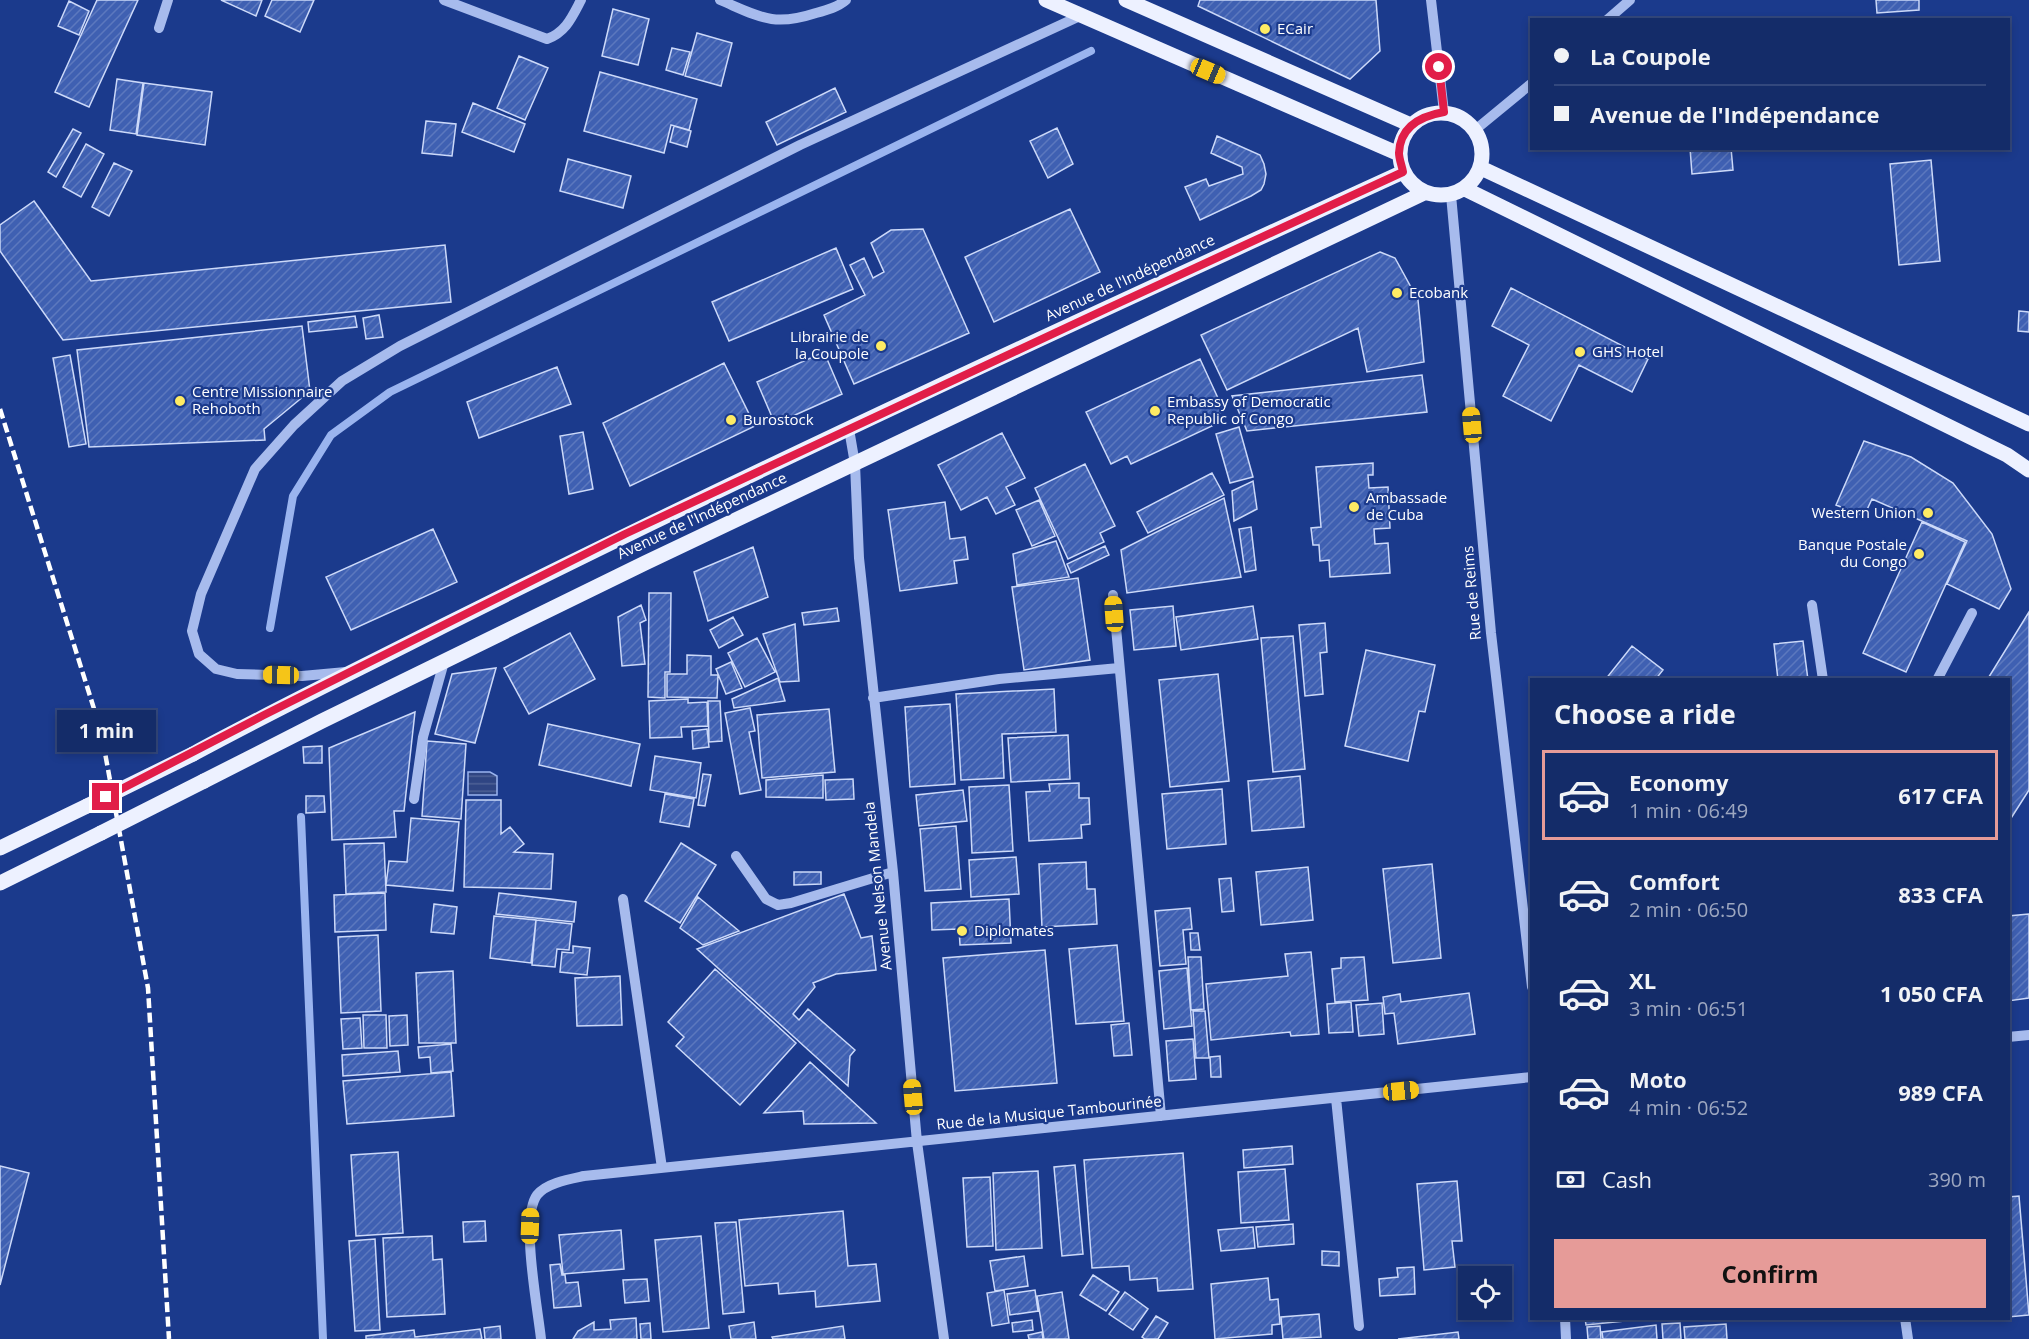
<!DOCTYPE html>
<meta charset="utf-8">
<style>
:root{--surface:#142c69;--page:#1d346f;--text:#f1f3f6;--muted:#9da7c0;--line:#33487d;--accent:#e69b98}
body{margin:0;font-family:"Open Sans",sans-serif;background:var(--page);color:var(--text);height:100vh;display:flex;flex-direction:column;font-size:22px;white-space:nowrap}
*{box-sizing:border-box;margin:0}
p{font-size:20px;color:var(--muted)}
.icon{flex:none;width:33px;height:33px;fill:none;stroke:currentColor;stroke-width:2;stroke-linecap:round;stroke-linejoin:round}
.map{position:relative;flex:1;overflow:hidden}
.sheet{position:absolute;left:1530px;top:678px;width:480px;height:642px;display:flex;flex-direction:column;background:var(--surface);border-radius:0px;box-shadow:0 3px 9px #0003,0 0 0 2px var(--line)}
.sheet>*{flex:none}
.top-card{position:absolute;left:1530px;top:18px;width:480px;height:132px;border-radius:0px;box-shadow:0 3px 9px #0003,0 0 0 2px var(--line);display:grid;align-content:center;height:132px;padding:0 24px;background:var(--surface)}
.tools{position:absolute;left:1458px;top:1266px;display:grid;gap:12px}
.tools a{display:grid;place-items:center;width:54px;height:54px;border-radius:0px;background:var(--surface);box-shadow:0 3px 9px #0003,0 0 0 2px var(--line);font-size:30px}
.end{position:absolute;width:27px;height:27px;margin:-14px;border:8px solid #e11d48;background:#fff;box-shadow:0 0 0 3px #fff}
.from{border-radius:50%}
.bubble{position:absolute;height:42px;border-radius:0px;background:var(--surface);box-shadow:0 3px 9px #0003,0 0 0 2px var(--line);font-size:20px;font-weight:700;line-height:42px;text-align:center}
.car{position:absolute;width:18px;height:36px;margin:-18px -9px;border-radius:8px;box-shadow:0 0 4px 2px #0007;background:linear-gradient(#f5c518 24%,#345 0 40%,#f5c518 0 76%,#345 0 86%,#f5c518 0)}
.top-card b{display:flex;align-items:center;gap:21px;height:57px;font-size:22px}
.top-card b+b{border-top:2px solid var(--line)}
.top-card i{width:15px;height:15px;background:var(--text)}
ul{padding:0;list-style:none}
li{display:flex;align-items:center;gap:18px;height:90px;margin:0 12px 9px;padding:0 12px;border:3px solid transparent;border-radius:0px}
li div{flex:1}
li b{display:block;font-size:22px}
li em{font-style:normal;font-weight:700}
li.selected{border-color:var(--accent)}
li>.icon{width:54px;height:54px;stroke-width:1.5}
h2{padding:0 24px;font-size:27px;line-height:72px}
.pay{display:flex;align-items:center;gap:15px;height:66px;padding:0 24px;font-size:22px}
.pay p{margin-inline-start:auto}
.primary-button{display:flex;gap:12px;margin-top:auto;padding:12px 24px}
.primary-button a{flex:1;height:69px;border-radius:0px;background:var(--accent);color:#111;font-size:24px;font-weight:700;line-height:69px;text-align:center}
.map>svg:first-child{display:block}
.water{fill:url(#water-rules);stroke:#9ab4ef;stroke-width:1.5}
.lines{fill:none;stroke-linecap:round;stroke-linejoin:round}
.stream{stroke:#9ab4ef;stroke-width:8}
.building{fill:url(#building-hatch);stroke:#ccd9f9;stroke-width:1.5}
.minor{stroke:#a7bbed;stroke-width:10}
.major{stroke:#edf1ff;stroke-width:15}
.rail{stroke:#fff;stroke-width:4.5;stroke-dasharray:10 4.5;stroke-linecap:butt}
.major-bridge{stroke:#edf1ff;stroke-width:15}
.route{stroke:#e11d48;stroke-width:8}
.poi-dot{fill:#feeb64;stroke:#1b3a8c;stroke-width:2}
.labels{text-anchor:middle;stroke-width:4.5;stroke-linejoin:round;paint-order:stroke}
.poi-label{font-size:15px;fill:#fff;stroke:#1b3a8c;text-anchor:start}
.street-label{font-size:15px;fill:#fff;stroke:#1b3a8c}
</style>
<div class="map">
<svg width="2029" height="1339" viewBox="0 0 2029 1339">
<defs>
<pattern id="water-rules" width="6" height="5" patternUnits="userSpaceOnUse" patternTransform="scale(1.5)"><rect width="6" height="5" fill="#2f4583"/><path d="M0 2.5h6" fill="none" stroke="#4e6196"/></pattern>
<pattern id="building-hatch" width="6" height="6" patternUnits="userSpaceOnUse" patternTransform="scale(1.5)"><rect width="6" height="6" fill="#3f60b2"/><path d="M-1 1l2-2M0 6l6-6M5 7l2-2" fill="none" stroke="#5c78be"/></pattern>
</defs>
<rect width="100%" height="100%" fill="#1b3a8c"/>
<!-- water -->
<path class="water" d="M468,772H490L497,776V795H468Z"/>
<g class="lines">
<!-- stream -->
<path class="stream" d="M270,628L293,496L331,435L390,392L1091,51
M301,817L323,1339"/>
</g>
<!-- building -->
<path class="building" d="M97,0H138L89,107L55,92Z
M221,0H262L256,16Z
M272,0H314L300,32L265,16Z
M1200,0H1376L1380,51L1350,79L1198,6Z
M1876,0H1919V10L1877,13Z
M69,1L89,11L79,35L58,26Z
M613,9L649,19L638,65L602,56Z
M697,33L732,43L721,86L685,76Z
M672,48L690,52L683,75L666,70Z
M519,56L548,68L525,120L497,108Z
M600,72L697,99L689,130L671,125L664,153L584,131Z
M117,79L143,83L136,134L110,130Z
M144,83L212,92L205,145L137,135Z
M835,88L846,112L777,145L766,122Z
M473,103L525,124L514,152L462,132Z
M426,121L456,124L452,156L422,153Z
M674,126L691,131L687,147L670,142Z
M1057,128L1073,164L1048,178L1030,141Z
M73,129L81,133L56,177L48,172Z
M1217,136L1260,155L1264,164L1266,174L1264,184L1261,190L1251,196L1200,220L1185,187L1206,179L1209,186L1243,174L1242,167L1211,153Z
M86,144L104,154L81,197L63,187Z
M1690,148H1731L1733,170L1692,174Z
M568,159L631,176L623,208L560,191Z
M1931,160L1940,261L1899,265L1890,164Z
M114,163L132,171L109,216L92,207Z
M34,201L91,281L445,245L451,302L63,340L0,251V225Z
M1070,209L1100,272L994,322L965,257Z
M923,229L969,333L854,384L824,315L865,295L850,265L864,258L873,278L884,272L871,243L891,230Z
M836,248L853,289L729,341L712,302Z
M1380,252L1395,258L1418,300L1424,362L1367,372L1358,328L1227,390L1201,335Z
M1511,288L1648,359L1632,392L1579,365L1551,421L1503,396L1529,345L1492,326Z
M2019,311L2029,312V332L2018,331Z
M379,315L383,337L366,339L363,318Z
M355,316L357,327L309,332L308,322Z
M302,326L310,391L264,429L265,440L89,447L77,350Z
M824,352L842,394L775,424L757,382Z
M70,355L86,444L69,447L53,358Z
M1200,359L1224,411L1208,418L1212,426L1131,464L1127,456L1111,464L1086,412Z
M724,363L755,426L630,486L603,423Z
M557,367L571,404L479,438L467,402Z
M1422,375L1427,412L1247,431L1232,396Z
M1239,427L1253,477L1230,483L1216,434Z
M583,432L593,489L569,494L560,436Z
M1002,433L1025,478L1006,487L1015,505L996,514L987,497L961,510L938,465Z
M1864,441L1911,457L1953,483L1992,534L2011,589L1999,609L1947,584L1967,541L1872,499L1864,516L1836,505Z
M1373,463V475H1368L1369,488L1388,487L1390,528L1374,529L1375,544L1388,543L1390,573L1330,577L1329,560L1320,561L1319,545H1313L1311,528L1321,527L1316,467Z
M1085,464L1115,526L1100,533L1104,542L1068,559L1035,488Z
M1212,473L1224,495L1148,533L1137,512Z
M1253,481L1257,509L1234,521L1232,491Z
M1224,498L1241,577L1127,593L1121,550Z
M1039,500L1055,536L1032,546L1016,510Z
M945,502L950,539L965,537L968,559L954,561L957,583L900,591L888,510Z
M1922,522L1965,542L1906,672L1863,653Z
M1251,527L1256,570L1245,572L1239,529Z
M433,529L457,582L351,630L326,577Z
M1056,541L1069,577L1017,585L1013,554Z
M1105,546L1109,555L1071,573L1067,564Z
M753,547L768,597L708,621L694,572Z
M1078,578L1090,660L1024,670L1012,587Z
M649,593H671L670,672H665V698L648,697Z
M641,605L646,620L640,623L645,664L622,666L618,617Z
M1173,606L1176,646L1134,650L1130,610Z
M1253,606L1258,639L1181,650L1176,617Z
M837,608L839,621L804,625L802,613Z
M2029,612V790L2008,823V680H1987Z
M733,617L743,635L719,648L710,630Z
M1325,623L1327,652L1320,653L1323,694L1305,696L1299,625Z
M795,624L799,681L780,682L763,634Z
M570,633L595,679L529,714L504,668Z
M1293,636L1305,769L1273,772L1261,638Z
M757,638L775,672L745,687L728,653Z
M1803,641L1808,680H1778L1774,644Z
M1632,646L1663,670L1655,680H1605Z
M1366,650L1435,665L1425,712L1419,711L1408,761L1345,746Z
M687,655L711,656V675H718L717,698L667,697V674H687Z
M731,662L742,688L726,694L716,669Z
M496,668L475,743L435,734L452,674Z
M1218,674L1229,781L1170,787L1159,680Z
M778,678L785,701L734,708L732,699Z
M1054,689L1056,732L1002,734L1004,778L961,780L956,694Z
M688,699V703L707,702L708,726L681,727L682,737L650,738L649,701Z
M708,701H720L722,741L709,742Z
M950,704L955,784L910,787L905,707Z
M750,708L755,731L749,732L761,790L740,794L725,713Z
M829,709L835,772L762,778L757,715Z
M415,712L404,811H394L396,837L332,840L329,748Z
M548,724L640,744L631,786L539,765Z
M707,729L709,747L693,749L692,731Z
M1068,735L1070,779L1011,782L1008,738Z
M427,741L466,744L461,819L422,816Z
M322,746V763H304L303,747Z
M655,756L701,763L696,798L650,790Z
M703,774L711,775L705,806L698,805Z
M823,775V798L766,797V780Z
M1300,776L1304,827L1252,831L1248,781Z
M853,779L854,799L826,800L825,780Z
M1079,783V798H1089L1090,824L1081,825L1082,838L1029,841L1026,792L1050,791L1049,784Z
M1009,785L1013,851L972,853L969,787Z
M1222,789L1226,844L1167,849L1162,794Z
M963,790L967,821L919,826L916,795Z
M665,794L694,799L689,827L660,822Z
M306,796H324L325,812L306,813Z
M466,800H501V834L510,827L524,844L514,852L553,854L551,889L464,887Z
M411,818L459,822L453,891L386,885L389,861L407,862Z
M956,826L961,889L925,891L920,829Z
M384,843L386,892L346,894L344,844Z
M681,843L716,865L680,923L645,901Z
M1016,857L1019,894L971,897L969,860Z
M1086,862L1087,889H1095L1097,924L1042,927L1039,864Z
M1432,864L1441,958L1393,963L1383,869Z
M1308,867L1313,920L1261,925L1256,872Z
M794,872H821V884L794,885Z
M1231,878L1234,911L1222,912L1219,879Z
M385,893L386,930L335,932L334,895Z
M499,893L576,902L574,922L496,914Z
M844,894L861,938L872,936L876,970L836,974L813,983L815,987L793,1014L799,1020L808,1009L855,1050L850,1056L848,1086L697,949Z
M698,897L739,931L703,945L680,928Z
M1009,899L1011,943L960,945L959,929L932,930L931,903Z
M434,904L457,907L454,934L431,932Z
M1190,908L1192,929L1183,930L1186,964L1160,966L1155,911Z
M2029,914V998L2008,1001V916Z
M494,916L536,920L531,963L490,958Z
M536,920L572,924L569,950L557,949L555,967L532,965Z
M1190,933H1198L1200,950H1191Z
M378,935L381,1011L341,1013L338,937Z
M1117,945L1124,1021L1076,1024L1069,949Z
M573,946L590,948L587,975L560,972L562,952L573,953Z
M1045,950L1057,1083L955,1091L943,958Z
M1311,952L1319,1034L1291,1036L1290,1032L1211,1040L1206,984L1288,976L1285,954Z
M1188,957H1201L1204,1009L1191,1010Z
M1364,957L1368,1000L1335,1002L1332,969L1341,968V958Z
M1187,968L1192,1026L1164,1029L1159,971Z
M715,969L796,1043L740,1105L676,1046L684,1037L668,1022Z
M453,971L456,1043H419L416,973Z
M620,976L622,1025L577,1026L575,978Z
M1469,993L1475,1034L1398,1044L1394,1013L1385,1014L1383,997L1400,994L1401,1002Z
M1351,1002L1353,1032L1329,1033L1327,1004Z
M1382,1003L1384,1034L1359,1036L1356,1005Z
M1193,1011H1205L1209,1058H1196Z
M363,1015H386L387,1048H364Z
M407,1015L408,1045L390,1046L389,1016Z
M360,1018L362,1048L343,1049L341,1019Z
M1129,1023L1132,1055L1114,1056L1111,1025Z
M1193,1039L1196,1079L1169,1081L1166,1041Z
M451,1044L453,1071L431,1073L430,1057L419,1058L418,1047Z
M398,1051L400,1072L343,1076L342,1055Z
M1220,1056L1221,1077H1211L1210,1057Z
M810,1062L876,1123L804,1124L803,1111L764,1113Z
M451,1072L454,1116L347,1124L343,1081Z
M1292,1146L1293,1164L1244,1168L1243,1150Z
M398,1152L403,1233L356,1236L351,1155Z
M1183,1153L1193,1289L1158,1291L1157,1278L1130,1280L1129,1266L1092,1268L1084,1160Z
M1075,1165L1083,1254L1062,1256L1054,1167Z
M0,1166L29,1173L0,1285Z
M1285,1169L1289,1220L1241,1223L1238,1172Z
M1038,1171L1042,1248L996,1250L993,1173Z
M990,1177L993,1246L967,1247L963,1178Z
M1457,1181L1462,1241H1452L1455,1267L1424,1270L1417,1184Z
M2019,1196L2029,1315L2008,1317V1197Z
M843,1211L848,1266L876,1264L880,1301L816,1307L815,1291L779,1294L778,1283L745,1286L739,1220Z
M485,1221L486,1241L464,1242L463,1222Z
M736,1222L744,1312L723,1314L715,1223Z
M1293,1224L1294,1244L1258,1247L1256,1227Z
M1253,1227L1255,1248L1221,1251L1218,1230Z
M621,1230L624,1269L563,1274L559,1235Z
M432,1236L433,1260L442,1259L445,1314L387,1317L383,1238Z
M701,1236L709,1328L663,1332L655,1240Z
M375,1239L380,1330L355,1331L349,1241Z
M1322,1251L1339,1252V1266L1322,1265Z
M1024,1256L1028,1286L995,1291L990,1261Z
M560,1264L562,1275H565L566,1283L578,1282L581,1306L554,1308L550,1265Z
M1414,1267L1415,1294L1380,1296L1379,1279L1398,1277L1397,1268Z
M1093,1275L1119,1292L1106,1311L1080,1295Z
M1268,1278L1270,1300L1278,1299L1280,1324L1272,1325V1334L1215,1339L1211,1284Z
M647,1279L649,1301L625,1303L623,1280Z
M1004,1290L1009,1323L992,1326L987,1293Z
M1035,1290L1038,1311L1010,1315L1007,1294Z
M1062,1292L1069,1339H1044L1037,1296Z
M1125,1292L1148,1309L1133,1330L1109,1314Z
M1319,1314L1321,1337L1283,1339L1281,1317Z
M1156,1316L1168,1323L1158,1339H1145L1142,1337Z
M636,1318L637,1339H573L578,1331L594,1322V1330L611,1329L610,1320Z
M1585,1318H1655L1586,1325Z
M1032,1320L1033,1330L1013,1332L1012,1323Z
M754,1322L756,1339H731L729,1326Z
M650,1323L651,1339H641L640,1324Z
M1680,1323L1681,1339H1663L1662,1324Z
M1726,1324L1727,1339H1685L1684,1327Z
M1656,1325L1657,1339H1603L1602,1332Z
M500,1326L501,1339H485L484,1328Z
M843,1326L845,1339H773L772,1337Z
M1600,1326L1601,1339H1588L1587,1327Z
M480,1329L482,1339H366V1336L414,1330L415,1337Z
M1042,1332L1043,1339H1029L1028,1335Z
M1458,1332L1459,1339H1398Z"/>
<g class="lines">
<!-- minor -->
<path class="minor" d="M444,0L547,39C566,32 572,17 581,0
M720,0C760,17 773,27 816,13C827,10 838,7 846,0
M1431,0L1444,112
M1607,20L1630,0
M159,28L168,0
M1475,130L1532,83
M1451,195L1491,633L1532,987
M849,429L855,464L859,558L893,872L917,1142L944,1339
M1113,595L1161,1116
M1812,605L1823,680
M346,672L302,676L237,674L216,669L199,654L192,631L201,594L255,469L294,425L342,381L400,346L800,145L1080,16
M1937,680L1972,613
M873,698L999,679L1119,668
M414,799L423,737L444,662
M736,856L766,899L778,905L791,903L893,872
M623,899L662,1168
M2008,1037L2029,1035
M1336,1098L1359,1326
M1565,1318L1566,1339
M1905,1318L1908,1339
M541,1339C538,1309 520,1218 537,1195C546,1183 570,1179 584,1176L1532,1077"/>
<!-- major -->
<path class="major" d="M1046,0L1399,154
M1126,0L1411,125
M1400 154a41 41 0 1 1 82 0a41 41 0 1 1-82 0Z
M1481,168L2029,424
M1465,189L2007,455L2029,470
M193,754C276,709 361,668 445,625C761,466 1082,319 1403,172
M204,781L322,721L645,563L1424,193
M0,848L87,806
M0,883L101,833"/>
<!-- rail -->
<path class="rail" d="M0,409L101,731L148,988L169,1339"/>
<!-- major-bridge -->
<path class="major-bridge" d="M87,806L193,754
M101,833L204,781"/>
</g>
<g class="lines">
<!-- route -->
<path class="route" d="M106,797L264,715L625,534L1106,309L1403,172C1402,166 1399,159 1399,153C1400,126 1421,116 1444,112L1439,67"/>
</g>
<!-- markers -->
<g class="poi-dot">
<circle cx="1265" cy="29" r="6"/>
<circle cx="1397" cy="293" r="6"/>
<circle cx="881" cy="346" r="6"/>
<circle cx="1580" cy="352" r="6"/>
<circle cx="180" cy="401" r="6"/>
<circle cx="1155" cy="411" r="6"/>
<circle cx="731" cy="420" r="6"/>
<circle cx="1354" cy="507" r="6"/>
<circle cx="1928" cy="513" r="6"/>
<circle cx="1919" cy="554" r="6"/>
<circle cx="962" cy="931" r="6"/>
</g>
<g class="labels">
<!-- poi labels -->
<g class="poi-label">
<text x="1277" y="34">ECair</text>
<text x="1409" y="298">Ecobank</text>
<text x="869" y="342" text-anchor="end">Librairie de<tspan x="869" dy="17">la Coupole</tspan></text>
<text x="1592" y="357">GHS Hotel</text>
<text x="192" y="397">Centre Missionnaire<tspan x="192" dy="17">Rehoboth</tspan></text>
<text x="1167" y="407">Embassy of Democratic<tspan x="1167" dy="17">Republic of Congo</tspan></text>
<text x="743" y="425">Burostock</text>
<text x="1366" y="503">Ambassade<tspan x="1366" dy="17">de Cuba</tspan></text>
<text x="1916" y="518" text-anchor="end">Western Union</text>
<text x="1907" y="550" text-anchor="end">Banque Postale<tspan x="1907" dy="17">du Congo</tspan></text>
<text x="974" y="936">Diplomates</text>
</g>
<!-- street labels -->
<g class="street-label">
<text transform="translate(1130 278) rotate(-25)" y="5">Avenue de l'Indépendance</text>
<text transform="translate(702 516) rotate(-25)" y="5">Avenue de l'Indépendance</text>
<text transform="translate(1472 593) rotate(-95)" y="5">Rue de Reims</text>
<text transform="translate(878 886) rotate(-96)" y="5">Avenue Nelson Mandela</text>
<text transform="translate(1049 1113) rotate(-6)" y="5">Rue de la Musique Tambourinée</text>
</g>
</g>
</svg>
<div class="tools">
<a><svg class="icon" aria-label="locate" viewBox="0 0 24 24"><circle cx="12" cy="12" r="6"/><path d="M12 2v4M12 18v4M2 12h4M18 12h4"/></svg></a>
</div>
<i class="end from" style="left:1439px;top:67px"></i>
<i class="end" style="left:106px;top:797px"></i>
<div class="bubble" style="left:57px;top:710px;width:99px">1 min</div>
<i class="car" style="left:1208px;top:71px;rotate:113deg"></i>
<i class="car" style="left:1472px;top:425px;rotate:355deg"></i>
<i class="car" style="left:1114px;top:614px;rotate:356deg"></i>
<i class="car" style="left:281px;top:675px;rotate:271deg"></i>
<i class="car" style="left:1401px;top:1091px;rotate:84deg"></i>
<i class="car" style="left:913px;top:1097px;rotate:355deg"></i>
<i class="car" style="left:530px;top:1226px;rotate:2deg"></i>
<div class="top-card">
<b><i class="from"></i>La Coupole</b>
<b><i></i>Avenue de l'Indépendance</b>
</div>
<section class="sheet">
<h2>Choose a ride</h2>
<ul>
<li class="selected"><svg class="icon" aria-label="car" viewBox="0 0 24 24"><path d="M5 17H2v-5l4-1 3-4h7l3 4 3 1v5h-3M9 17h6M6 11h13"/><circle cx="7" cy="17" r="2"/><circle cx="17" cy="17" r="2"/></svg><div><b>Economy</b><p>1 min · 06:49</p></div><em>617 CFA</em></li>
<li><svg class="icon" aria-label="car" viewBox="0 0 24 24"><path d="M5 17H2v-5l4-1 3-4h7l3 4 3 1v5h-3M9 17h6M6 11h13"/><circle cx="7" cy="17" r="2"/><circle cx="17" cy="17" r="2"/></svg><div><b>Comfort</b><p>2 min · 06:50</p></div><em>833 CFA</em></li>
<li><svg class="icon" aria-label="car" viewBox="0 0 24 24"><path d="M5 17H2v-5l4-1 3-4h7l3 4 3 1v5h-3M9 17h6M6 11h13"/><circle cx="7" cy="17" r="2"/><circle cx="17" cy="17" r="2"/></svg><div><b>XL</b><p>3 min · 06:51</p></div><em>1 050 CFA</em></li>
<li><svg class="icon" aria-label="car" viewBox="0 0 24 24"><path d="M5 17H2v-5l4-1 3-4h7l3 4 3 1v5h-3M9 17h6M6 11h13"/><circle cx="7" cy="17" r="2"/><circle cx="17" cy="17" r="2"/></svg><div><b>Moto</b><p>4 min · 06:52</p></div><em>989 CFA</em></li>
</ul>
<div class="pay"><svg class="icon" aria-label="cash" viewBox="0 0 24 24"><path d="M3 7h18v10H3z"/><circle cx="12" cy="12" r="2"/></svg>Cash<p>390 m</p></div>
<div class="primary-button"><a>Confirm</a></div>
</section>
</div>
